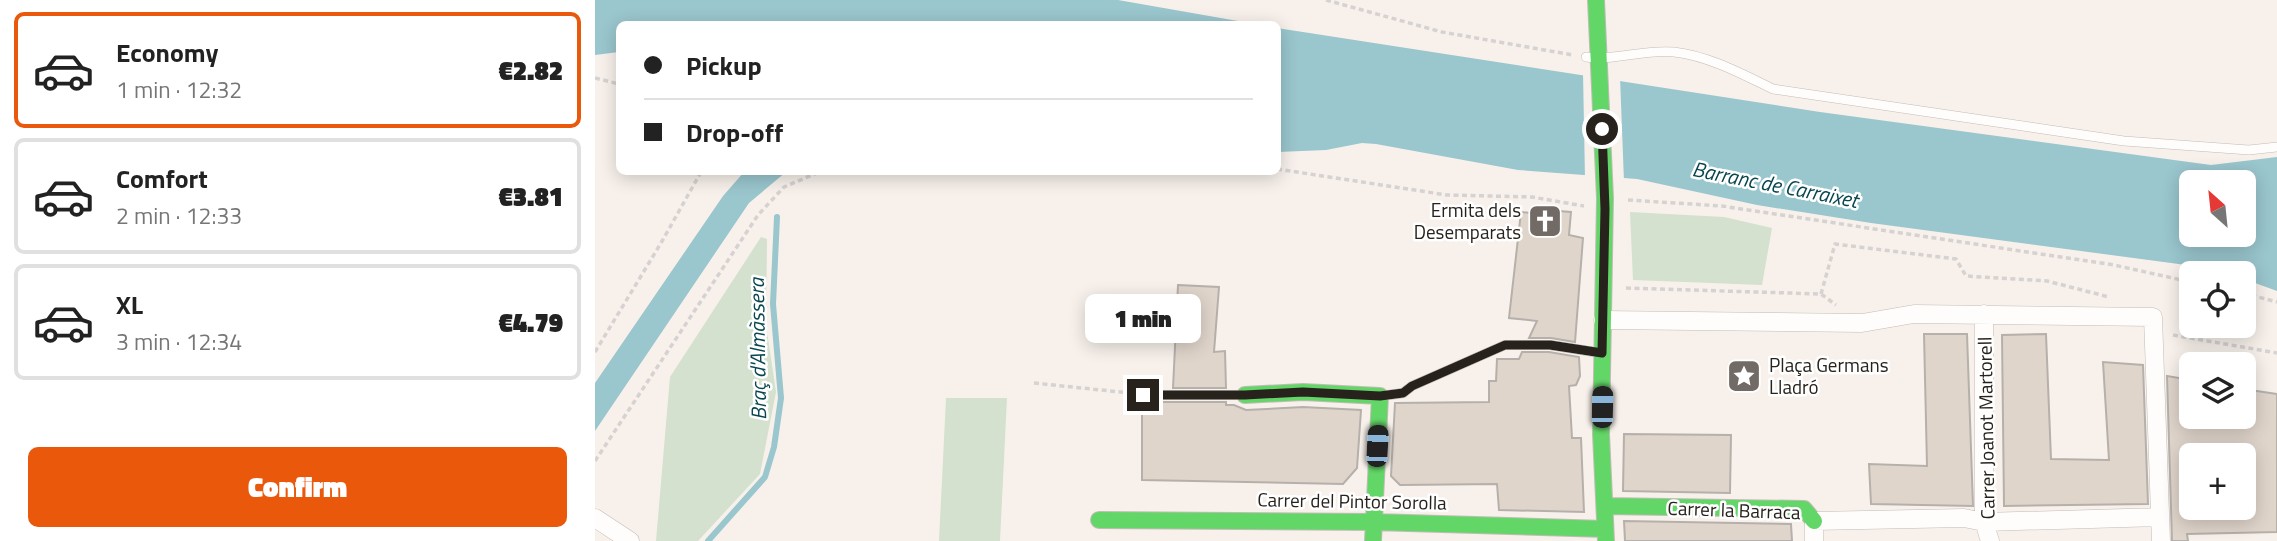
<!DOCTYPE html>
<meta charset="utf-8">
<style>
:root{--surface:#fff;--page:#f6f6f6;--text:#222;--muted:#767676;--line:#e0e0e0;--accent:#ea580c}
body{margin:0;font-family:"Titillium Web",sans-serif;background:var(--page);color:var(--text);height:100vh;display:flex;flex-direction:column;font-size:26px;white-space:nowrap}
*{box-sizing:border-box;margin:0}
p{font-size:23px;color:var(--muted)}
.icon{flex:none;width:38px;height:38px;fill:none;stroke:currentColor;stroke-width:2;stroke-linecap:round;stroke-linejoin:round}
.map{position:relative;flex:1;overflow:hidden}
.sheet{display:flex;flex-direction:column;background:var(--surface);width:595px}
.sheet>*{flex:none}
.guide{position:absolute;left:21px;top:21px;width:665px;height:154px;border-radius:10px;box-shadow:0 4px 18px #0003;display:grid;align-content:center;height:154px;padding:0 28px;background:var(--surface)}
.needle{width:46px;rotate:333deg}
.buttons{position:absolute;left:1584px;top:170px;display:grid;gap:14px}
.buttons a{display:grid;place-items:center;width:77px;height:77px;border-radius:10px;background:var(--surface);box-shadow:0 4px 18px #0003;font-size:35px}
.end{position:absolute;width:32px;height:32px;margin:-16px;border:9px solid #28221d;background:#fff;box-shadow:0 0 0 4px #fff}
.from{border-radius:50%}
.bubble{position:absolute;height:49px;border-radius:10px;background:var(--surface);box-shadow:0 4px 18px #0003;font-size:23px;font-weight:800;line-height:49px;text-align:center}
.car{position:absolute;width:21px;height:42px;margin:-21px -10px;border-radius:9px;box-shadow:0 0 5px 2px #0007;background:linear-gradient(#222 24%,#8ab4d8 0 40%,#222 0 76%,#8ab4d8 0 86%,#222 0)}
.guide b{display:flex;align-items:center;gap:24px;height:66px;font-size:26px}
.guide b+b{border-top:2px solid var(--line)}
.guide i{width:18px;height:18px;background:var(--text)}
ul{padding:12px 0 0;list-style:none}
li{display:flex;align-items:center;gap:21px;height:116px;margin:0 14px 10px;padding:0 14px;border:4px solid var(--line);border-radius:10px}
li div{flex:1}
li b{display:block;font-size:26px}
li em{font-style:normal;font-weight:800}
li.active{border-color:var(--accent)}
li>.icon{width:63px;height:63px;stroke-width:1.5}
.button{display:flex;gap:14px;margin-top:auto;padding:14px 28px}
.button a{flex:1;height:80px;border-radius:10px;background:var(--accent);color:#fff;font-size:28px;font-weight:800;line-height:80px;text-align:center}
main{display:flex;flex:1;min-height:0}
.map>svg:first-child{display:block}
.green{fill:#d3e1ce}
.water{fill:#9ac6ce;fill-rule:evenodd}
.pier{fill:#f8f1eb}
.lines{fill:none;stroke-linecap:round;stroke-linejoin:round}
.stream{stroke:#9ac6ce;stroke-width:6}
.building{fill:#e0d5cb;stroke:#b5b0ab;stroke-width:2;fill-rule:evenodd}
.lane-casing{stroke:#c2bcb7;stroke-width:10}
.street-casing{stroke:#c2bcb7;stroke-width:19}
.fast-casing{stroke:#c2bcb7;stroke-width:18}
.path{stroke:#d5d2d1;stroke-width:3.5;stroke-dasharray:5 3.5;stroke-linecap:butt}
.lane{stroke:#fefdfc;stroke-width:9}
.street{stroke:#fefdfc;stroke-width:18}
.fast{stroke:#63d668;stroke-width:16}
.route{stroke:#28221d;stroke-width:9}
.labels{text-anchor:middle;stroke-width:5;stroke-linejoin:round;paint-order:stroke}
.poi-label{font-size:19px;fill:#28221d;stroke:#fff;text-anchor:end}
.street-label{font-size:19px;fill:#28221d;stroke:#fff}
.water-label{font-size:21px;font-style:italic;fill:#084650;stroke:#fff}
</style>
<main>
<section class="sheet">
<ul>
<li class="active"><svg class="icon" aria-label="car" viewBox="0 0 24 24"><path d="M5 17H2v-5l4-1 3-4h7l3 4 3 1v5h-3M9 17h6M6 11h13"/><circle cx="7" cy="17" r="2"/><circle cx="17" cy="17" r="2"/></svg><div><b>Economy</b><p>1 min · 12:32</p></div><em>€2.82</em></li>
<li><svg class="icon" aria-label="car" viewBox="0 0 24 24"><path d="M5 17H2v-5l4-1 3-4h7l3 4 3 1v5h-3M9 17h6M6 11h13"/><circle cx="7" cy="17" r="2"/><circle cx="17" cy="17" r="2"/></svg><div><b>Comfort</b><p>2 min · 12:33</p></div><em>€3.81</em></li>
<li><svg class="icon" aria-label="car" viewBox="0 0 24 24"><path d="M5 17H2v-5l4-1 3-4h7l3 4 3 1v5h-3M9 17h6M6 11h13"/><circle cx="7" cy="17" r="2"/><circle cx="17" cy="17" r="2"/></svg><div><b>XL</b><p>3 min · 12:34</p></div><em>€4.79</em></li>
</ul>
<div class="button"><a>Confirm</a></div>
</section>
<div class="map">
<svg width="1682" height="541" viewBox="0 0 1682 541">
<rect width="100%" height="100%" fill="#f8f1eb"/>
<!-- green -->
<path class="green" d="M1035,212L1129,217L1177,228L1167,285L1038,280Z
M166,237L172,239L171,325L181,392L165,474L103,541H61L75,377Z
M351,398H412L405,541H344Z"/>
<!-- water -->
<path class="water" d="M0,0H523L660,24H24V52L0,55Z
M682,28L1225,112L1616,165L1682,157V291L1649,279L1648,273H1633L1621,269L1276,223L1162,205L1042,179L923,170L781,144L767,143L731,150L683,152ZM1596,182H1648V234H1596Z
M149,172H191L154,203L0,431V383L128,196Z"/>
<!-- pier -->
<path class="pier" d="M988,72L1025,77L1029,182L990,179Z"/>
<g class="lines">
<!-- stream -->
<path class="stream" d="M113,541L170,477L179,447L186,398L178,304L182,217"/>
</g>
<!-- building -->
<path class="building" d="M937,209L976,212L974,235L988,238L980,342L956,338H934L942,321L914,318L926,212L936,213Z
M583,285L624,287L619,352L630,351L631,388H578Z
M1329,334H1372L1378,506L1276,504L1274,464L1332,466Z
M1451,334L1456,459L1514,460L1508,362L1548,365L1553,504L1409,506L1407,335Z
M927,352H954L984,357L985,376L981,385L974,386L977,438H986L989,512L904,510L902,484L805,485L796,476L800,403L894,402V381H901L902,359H924Z
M1572,376L1596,380V416H1648V389L1682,394V532L1592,534L1593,541H1577ZM1596,455H1648V508H1596Z
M547,402H631V405H639L651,410L708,407L766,410L762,468L748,484L547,480Z
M1029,434L1136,435L1135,493L1028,491Z
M1029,521L1196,524L1197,541H1030Z"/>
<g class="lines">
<!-- lane casing -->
<g class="lane-casing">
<path id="lane" d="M991,57C1020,61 1050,49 1079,52C1114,56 1147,74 1178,89L1529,141L1654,150L1682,147
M548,395H648
M786,396L808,393L817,386L910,345H955L1006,353"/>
</g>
<!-- street casing -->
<g class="street-casing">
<path id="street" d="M1389,314V522L1395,541
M1008,320L1267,323L1319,314L1558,317L1566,541
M0,518L35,541
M1219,541V521L1369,518L1389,522L1565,517"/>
</g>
<!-- fast casing -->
<g class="fast-casing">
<path id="fast" d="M1001,0L1010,198L1006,434L1011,541
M650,395L708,392L785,396L778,541
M1010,506L1209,509L1219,521
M504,520L779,522L1010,529"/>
</g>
<!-- path -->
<path class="path" d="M731,0L847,32L978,55
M0,78L24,84
M682,169L852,195L937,197L989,206
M1033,200L1127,206L1519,265L1596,282
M1031,288L1226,294L1241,305
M1648,293L1682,302
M1226,294L1240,244L1361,259L1371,276L1452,281L1514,297
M1578,335L1682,353
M0,352L66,243L106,172
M439,383L535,393
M0,461L163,215L189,187L224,172"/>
<!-- lane -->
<use href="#lane" class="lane"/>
<!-- street -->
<use href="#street" class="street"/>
<!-- fast -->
<use href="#fast" class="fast"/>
</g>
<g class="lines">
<!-- route -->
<path class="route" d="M548,395H650L708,392L785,396L808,393L817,386L910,345H955L1007,353L1010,209L1007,129"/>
</g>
<!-- icons -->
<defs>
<g id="church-square" transform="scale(1.75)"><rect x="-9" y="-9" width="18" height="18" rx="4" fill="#716a65" stroke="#fff"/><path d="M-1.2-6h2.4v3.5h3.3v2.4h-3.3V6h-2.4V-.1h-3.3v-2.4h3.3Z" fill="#fff"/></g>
<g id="sight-square" transform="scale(1.75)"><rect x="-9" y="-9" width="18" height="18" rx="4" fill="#716a65" stroke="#fff"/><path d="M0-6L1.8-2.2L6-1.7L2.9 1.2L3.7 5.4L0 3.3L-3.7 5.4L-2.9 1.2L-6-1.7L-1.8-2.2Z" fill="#fff"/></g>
</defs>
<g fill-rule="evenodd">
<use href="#church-square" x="950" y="221"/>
<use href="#sight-square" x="1149" y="376"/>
</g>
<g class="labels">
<!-- poi labels -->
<g class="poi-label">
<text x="926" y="217">Ermita dels<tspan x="926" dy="22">Desemparats</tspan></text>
<text x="1174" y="372" text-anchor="start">Plaça Germans<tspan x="1174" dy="22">Lladró</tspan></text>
</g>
<!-- street labels -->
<g class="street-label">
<text transform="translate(1391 428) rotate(-91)" y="7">Carrer Joanot Martorell</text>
<text transform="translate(757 501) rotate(1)" y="7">Carrer del Pintor Sorolla</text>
<text transform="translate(1139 510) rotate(2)" y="7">Carrer la Barraca</text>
</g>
<!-- water labels -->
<g class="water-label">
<text transform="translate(1180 185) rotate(11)" y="7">Barranc de Carraixet</text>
<text transform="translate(163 349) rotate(-91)" y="7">Braç d'Almàssera</text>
</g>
</g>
</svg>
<div class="buttons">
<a><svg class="needle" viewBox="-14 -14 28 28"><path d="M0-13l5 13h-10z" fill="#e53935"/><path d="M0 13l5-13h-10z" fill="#767676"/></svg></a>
<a><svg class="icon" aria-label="locate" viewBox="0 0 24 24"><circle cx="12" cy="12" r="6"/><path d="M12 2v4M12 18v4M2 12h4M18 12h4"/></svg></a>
<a><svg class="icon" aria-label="layers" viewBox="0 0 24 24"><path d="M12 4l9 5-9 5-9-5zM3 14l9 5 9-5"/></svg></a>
<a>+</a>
</div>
<i class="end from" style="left:1007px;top:129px"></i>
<i class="end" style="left:548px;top:395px"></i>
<div class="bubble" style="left:490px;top:294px;width:116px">1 min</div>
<i class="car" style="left:1007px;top:407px;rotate:1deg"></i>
<i class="car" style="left:782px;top:446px;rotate:3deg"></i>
<div class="guide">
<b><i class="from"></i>Pickup</b>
<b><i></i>Drop-off</b>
</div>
</div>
</main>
